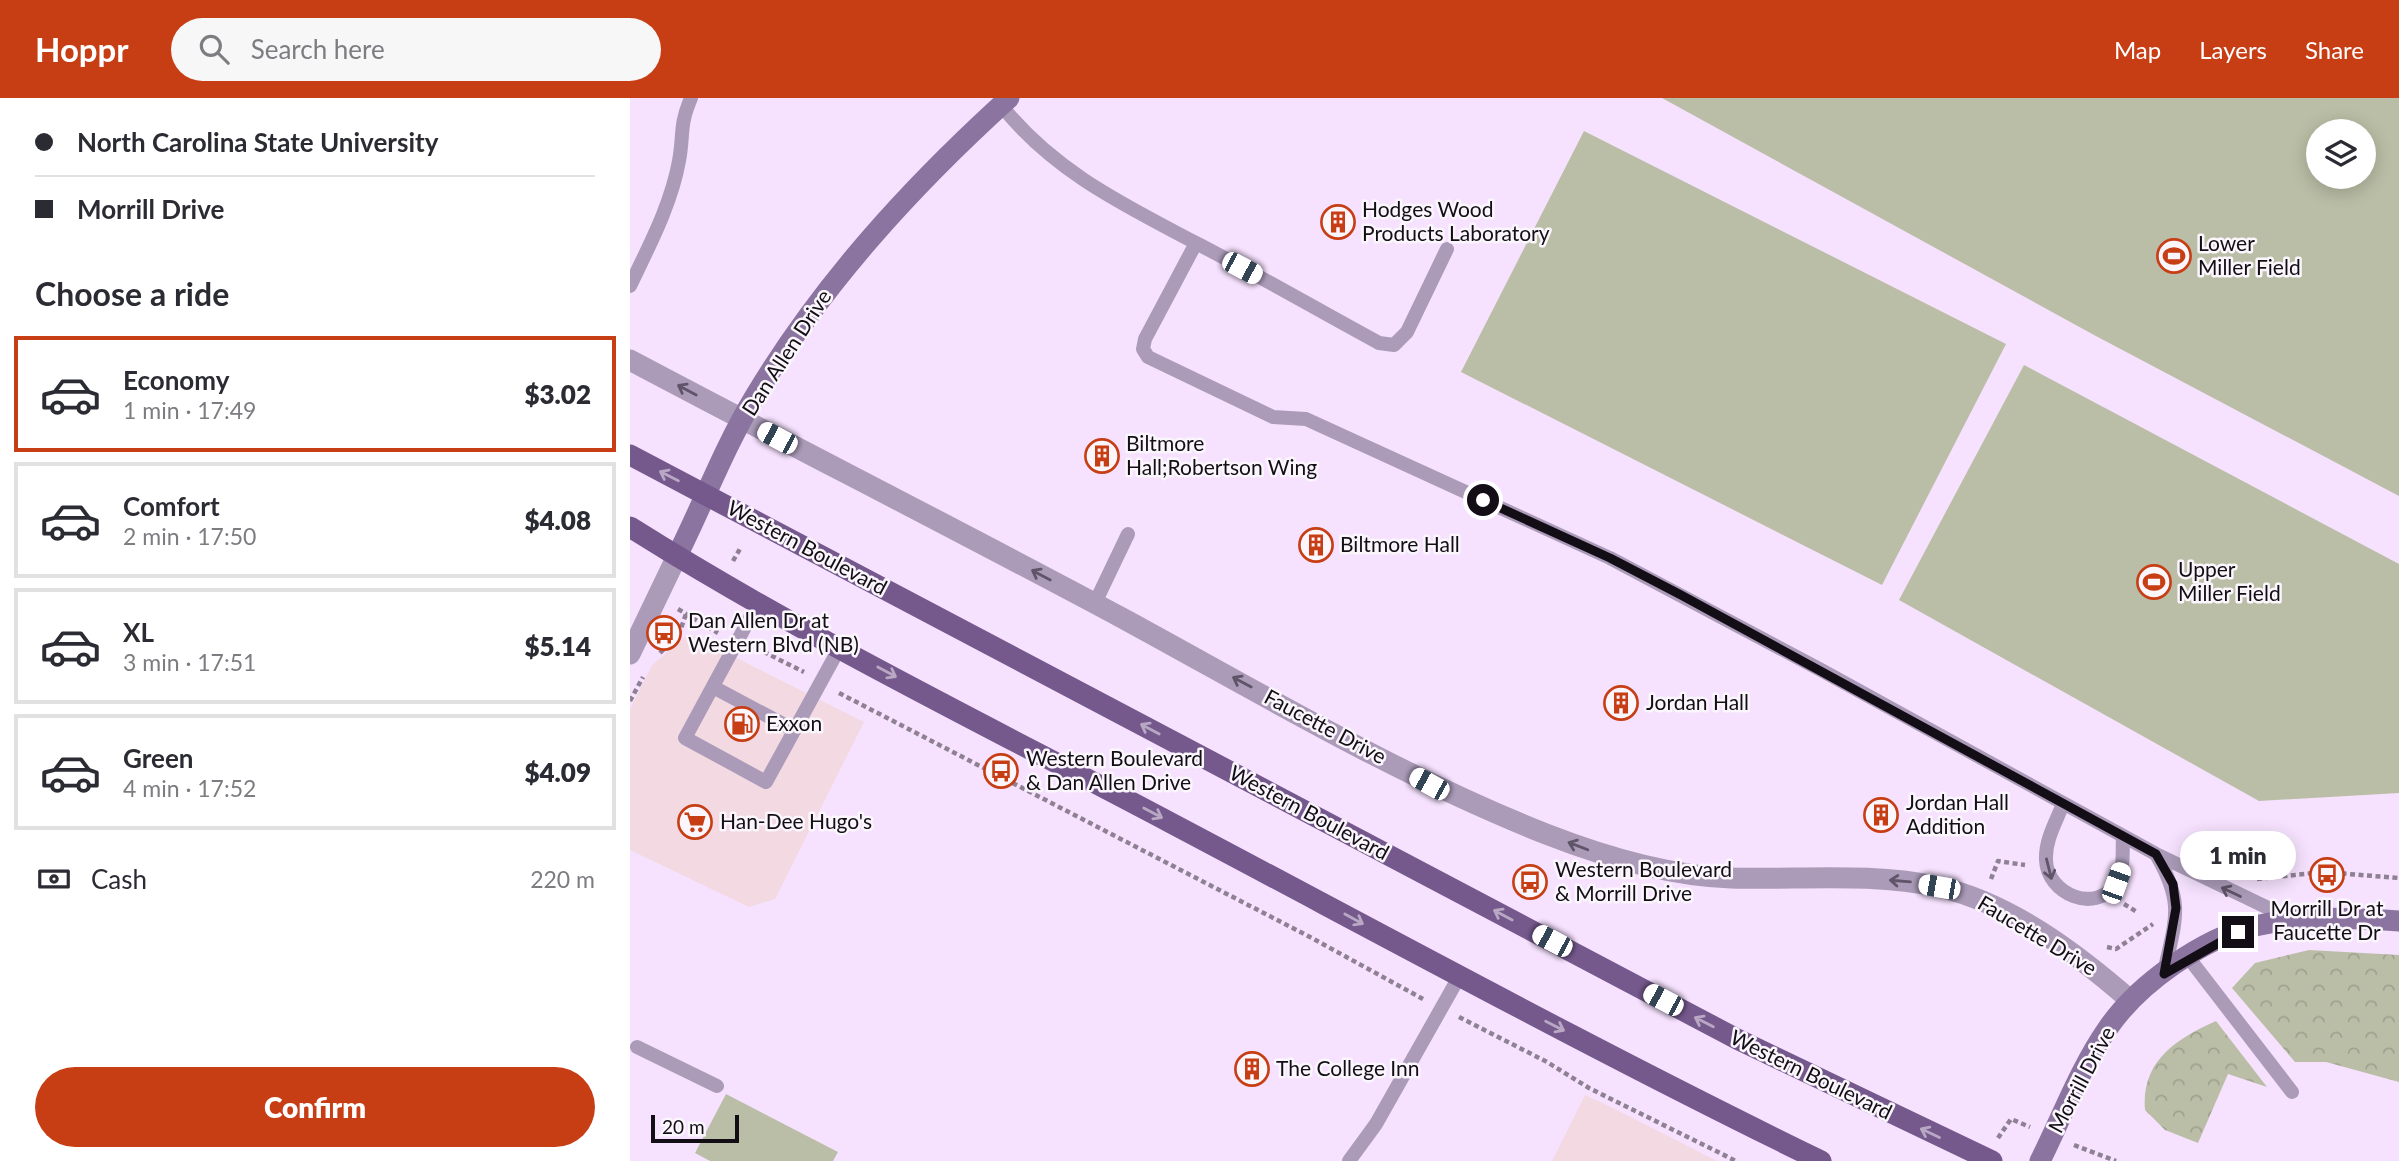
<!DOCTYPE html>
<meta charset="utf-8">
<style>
:root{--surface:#fff;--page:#f7f7f7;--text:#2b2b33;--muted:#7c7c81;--line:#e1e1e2;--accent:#c73e15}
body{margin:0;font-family:Lato,sans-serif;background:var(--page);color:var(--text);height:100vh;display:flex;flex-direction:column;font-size:26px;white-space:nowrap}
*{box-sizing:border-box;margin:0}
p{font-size:23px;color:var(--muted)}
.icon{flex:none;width:38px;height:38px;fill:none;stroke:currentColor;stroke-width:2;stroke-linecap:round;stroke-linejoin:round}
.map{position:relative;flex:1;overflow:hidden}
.details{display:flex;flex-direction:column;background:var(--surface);width:630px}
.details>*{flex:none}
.top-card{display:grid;align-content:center;height:154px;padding:0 35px;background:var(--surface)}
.fabs{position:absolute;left:1676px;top:21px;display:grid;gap:14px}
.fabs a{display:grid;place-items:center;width:70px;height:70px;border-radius:50%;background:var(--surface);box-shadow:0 4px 18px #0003;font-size:35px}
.scale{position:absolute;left:21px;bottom:18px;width:88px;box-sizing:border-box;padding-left:7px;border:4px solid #130d16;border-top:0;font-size:19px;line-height:24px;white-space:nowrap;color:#130d16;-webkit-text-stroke:5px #faf6fc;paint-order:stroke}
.end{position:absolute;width:32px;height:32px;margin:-16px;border:9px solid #130d16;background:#fff;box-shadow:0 0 0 4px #fff}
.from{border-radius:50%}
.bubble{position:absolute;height:49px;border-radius:24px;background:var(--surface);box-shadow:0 4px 18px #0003;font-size:23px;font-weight:800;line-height:49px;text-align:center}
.car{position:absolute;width:21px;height:42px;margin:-21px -10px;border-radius:9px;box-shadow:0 0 5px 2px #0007;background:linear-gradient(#fff 24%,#345 0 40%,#fff 0 76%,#345 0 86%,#fff 0)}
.top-card b{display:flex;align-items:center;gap:24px;height:66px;font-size:26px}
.top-card b+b{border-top:2px solid var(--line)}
.top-card i{width:18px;height:18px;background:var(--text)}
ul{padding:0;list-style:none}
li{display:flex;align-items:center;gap:21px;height:116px;margin:0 14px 10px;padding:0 21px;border:4px solid var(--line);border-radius:0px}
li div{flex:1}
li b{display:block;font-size:26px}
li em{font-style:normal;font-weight:800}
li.on{border-color:var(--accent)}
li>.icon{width:63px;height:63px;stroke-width:1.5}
h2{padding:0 35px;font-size:32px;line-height:84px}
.pay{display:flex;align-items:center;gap:18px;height:77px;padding:0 35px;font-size:26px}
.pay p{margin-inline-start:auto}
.cta{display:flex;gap:14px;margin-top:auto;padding:14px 35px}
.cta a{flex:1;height:80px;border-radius:42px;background:var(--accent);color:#fff;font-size:28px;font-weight:800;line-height:80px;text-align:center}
header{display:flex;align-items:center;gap:42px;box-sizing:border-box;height:98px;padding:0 35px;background:var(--accent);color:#fff}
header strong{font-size:33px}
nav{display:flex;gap:38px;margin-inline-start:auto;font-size:24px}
.search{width:490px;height:63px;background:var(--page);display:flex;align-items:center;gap:18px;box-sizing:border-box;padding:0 24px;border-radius:38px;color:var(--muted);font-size:26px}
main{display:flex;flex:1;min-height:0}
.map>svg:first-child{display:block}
.commercial{fill:#f2d9e2}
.green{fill:#babea6;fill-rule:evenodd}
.forest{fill:url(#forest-crowns)}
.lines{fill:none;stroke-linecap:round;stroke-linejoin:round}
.path{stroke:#8f8194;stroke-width:4.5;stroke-dasharray:5 3.5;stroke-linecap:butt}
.lane{stroke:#ab9bb9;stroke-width:14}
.street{stroke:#ab9bb9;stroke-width:21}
.secondary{stroke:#8b75a0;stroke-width:21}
.primary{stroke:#75598d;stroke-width:21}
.oneway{stroke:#5f5468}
.oneway2{stroke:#b8a8c4}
.route{stroke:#130d16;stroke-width:9}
.labels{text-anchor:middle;stroke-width:5;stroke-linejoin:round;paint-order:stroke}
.poi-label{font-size:21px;fill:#130d16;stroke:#faf6fc;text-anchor:start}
.street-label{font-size:21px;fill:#130d16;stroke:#faf6fc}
</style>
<header>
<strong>Hoppr</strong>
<div class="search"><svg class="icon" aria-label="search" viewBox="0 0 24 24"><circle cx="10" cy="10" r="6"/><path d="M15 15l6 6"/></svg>Search here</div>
<nav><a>Map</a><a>Layers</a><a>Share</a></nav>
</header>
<main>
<section class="details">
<div class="top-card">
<b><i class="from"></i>North Carolina State University</b>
<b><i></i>Morrill Drive</b>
</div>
<h2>Choose a ride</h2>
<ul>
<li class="on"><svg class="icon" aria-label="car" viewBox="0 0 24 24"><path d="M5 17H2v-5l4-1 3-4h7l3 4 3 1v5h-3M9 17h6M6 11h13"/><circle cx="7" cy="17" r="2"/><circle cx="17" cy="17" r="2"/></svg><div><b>Economy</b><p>1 min · 17:49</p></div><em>$3.02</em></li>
<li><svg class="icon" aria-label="car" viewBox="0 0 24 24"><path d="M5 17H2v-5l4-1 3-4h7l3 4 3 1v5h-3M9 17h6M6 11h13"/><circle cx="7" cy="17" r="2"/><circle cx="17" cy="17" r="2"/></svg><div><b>Comfort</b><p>2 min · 17:50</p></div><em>$4.08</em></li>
<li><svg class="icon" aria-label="car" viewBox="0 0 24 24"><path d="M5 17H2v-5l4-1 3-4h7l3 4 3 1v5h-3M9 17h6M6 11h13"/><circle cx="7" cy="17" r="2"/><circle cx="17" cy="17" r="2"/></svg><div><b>XL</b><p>3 min · 17:51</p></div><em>$5.14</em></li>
<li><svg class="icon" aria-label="car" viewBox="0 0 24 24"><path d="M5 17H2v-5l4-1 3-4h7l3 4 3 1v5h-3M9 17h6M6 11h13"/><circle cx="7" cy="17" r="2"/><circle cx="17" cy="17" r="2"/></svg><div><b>Green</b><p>4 min · 17:52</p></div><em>$4.09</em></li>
</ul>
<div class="pay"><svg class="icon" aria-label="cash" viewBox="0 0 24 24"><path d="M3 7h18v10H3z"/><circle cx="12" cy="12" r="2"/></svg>Cash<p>220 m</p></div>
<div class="cta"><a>Confirm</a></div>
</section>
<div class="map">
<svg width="1769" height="1063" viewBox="0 0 1769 1063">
<defs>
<pattern id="forest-crowns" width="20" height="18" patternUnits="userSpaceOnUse" patternTransform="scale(1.75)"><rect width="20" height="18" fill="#babea6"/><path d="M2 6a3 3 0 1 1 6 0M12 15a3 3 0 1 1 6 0" fill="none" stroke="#9fa28e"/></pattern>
</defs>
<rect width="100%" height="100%" fill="#f6e2fe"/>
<!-- commercial -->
<path class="commercial" d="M59,536L234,624L145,801L119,809L0,752V611L22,567Z
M955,997L981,1009L1087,1063H922Z"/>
<!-- green -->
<path class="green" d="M1032,0H1769V398L1464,237ZM1689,33H1734V79H1689Z
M954,33L1376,246L1252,487L831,274Z
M1394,267L1769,466V695L1629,703L1269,502Z
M96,996L208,1054L203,1063H80L65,1055Z"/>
<!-- forest -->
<path class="forest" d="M1679,852L1769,857V984L1696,964H1665L1602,890L1625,865Z
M1586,923L1637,989L1598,976L1568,1045L1535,1032L1515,1012C1511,963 1546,941 1586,923Z"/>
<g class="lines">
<!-- path -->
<path class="path" d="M103,463L111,449
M48,511L88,535
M126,550L174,574
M30,555L49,536L56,516
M209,595L680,839L793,901
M0,603L13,579
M1361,781L1368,763L1395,767
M1627,781L1693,774L1769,780
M1494,806L1507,814
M1477,849L1486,851L1523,826
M829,919L917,964L959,990L1106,1063
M1368,1040L1381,1021L1400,1029
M1444,1047L1486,1063"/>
<!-- lane -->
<path class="lane" d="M371,7C423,73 494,107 566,145C628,177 688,212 749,245L764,247L777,234L817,151
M566,145L515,241L513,251L518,259L643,319L676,321L980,460L1191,572L1526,756L1661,821
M0,188C19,148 41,107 49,63C54,36 49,28 61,0
M128,505L55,640L136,684L210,549
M465,505L498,436
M83,589L164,632
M1433,706C1426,724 1415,742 1416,762C1417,796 1466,817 1486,785C1495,772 1492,753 1493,738
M1527,758C1555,807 1545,822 1534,875
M1558,859L1662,994
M7,949L87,988
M719,1063L746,1026L829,879"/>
<!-- street -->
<path class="street" d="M0,262C164,349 330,433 494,521C632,596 769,678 916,736C975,759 1038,778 1101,780C1169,782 1242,774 1309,789C1380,805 1446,855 1500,902
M0,556L47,458"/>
<!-- secondary -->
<path class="secondary" d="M47,458C73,406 94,350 124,300C192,186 281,89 379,0
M1410,1063C1432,1019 1450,970 1478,930C1508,886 1573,840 1625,828C1671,817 1722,820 1769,823"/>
<!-- primary -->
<path class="primary" d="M0,357L1107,941L1362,1063
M0,429C173,538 360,629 541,725C757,839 971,956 1191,1063"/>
</g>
<!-- one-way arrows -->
<defs><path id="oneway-shaft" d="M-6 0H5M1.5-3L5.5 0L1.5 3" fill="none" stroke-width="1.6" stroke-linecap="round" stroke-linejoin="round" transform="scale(1.75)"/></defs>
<g class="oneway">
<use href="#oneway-shaft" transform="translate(57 292) rotate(-152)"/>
<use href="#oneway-shaft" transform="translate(411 477) rotate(-152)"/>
<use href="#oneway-shaft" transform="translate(612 584) rotate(-152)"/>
<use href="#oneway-shaft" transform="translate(948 748) rotate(-159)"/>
<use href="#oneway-shaft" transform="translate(1419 771) rotate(76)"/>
<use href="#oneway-shaft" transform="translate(1270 783) rotate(-175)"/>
<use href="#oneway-shaft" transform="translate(1601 794) rotate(-155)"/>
</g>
<g class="oneway2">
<use href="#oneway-shaft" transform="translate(39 378) rotate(-153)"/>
<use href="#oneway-shaft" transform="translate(257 574) rotate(28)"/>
<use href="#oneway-shaft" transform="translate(520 631) rotate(-152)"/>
<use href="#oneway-shaft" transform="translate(523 715) rotate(28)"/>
<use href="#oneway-shaft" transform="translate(873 817) rotate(-152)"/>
<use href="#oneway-shaft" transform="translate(724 821) rotate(29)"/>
<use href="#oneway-shaft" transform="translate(1074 924) rotate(-153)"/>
<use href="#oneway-shaft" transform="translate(925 928) rotate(27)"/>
<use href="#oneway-shaft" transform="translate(1300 1035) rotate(-155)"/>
</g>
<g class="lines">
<!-- route -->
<path class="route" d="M853,402L980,460L1051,497L1526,756L1543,786L1546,810L1534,876L1608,834"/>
</g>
<!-- icons -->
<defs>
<g id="building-ring" transform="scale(1.75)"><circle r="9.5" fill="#faf6fc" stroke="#c73e15" stroke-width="1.5"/><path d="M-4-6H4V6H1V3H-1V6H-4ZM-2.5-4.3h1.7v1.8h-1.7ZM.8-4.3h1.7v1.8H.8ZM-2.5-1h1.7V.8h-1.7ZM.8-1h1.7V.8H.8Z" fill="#c73e15"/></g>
<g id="stadium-ring" transform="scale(1.75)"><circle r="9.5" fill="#faf6fc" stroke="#c73e15" stroke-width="1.5"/><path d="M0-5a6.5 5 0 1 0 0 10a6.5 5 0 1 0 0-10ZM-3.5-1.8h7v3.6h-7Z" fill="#c73e15"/></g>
<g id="bus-ring" transform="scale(1.75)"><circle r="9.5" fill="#faf6fc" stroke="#c73e15" stroke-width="1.5"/><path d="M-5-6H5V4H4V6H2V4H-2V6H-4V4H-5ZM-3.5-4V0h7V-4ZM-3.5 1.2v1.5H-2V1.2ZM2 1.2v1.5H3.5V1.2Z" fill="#c73e15"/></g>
<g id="fuel-ring" transform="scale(1.75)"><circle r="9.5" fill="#faf6fc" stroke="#c73e15" stroke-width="1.5"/><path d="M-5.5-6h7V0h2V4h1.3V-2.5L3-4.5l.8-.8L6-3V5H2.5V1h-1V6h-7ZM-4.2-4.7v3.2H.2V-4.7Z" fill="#c73e15"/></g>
<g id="supermarket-ring" transform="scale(1.75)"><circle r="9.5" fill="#faf6fc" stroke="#c73e15" stroke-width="1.5"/><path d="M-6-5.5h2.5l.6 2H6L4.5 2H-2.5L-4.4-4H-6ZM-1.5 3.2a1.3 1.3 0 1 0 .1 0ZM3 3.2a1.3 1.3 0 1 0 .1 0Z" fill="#c73e15"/></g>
</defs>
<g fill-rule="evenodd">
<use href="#building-ring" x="708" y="124"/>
<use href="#stadium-ring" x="1544" y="158"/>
<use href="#building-ring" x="472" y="358"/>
<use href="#building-ring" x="686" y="447"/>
<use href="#stadium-ring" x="1524" y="484"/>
<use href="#bus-ring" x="34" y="535"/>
<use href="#building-ring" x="991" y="605"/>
<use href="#fuel-ring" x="112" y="626"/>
<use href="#bus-ring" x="371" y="673"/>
<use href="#building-ring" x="1251" y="717"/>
<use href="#supermarket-ring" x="65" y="724"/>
<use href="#bus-ring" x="1697" y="777"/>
<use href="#bus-ring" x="900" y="784"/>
<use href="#building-ring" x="622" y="971"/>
</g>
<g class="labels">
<!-- poi labels -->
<g class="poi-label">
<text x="732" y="119">Hodges Wood<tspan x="732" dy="24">Products Laboratory</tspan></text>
<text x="1568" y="153">Lower<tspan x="1568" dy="24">Miller Field</tspan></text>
<text x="496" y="353">Biltmore<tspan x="496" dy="24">Hall;Robertson Wing</tspan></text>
<text x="710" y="454">Biltmore Hall</text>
<text x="1548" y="479">Upper<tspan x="1548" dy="24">Miller Field</tspan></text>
<text x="58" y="530">Dan Allen Dr at<tspan x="58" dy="24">Western Blvd (NB)</tspan></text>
<text x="1016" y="612">Jordan Hall</text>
<text x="136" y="633">Exxon</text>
<text x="396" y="668">Western Boulevard<tspan x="396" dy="24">&amp; Dan Allen Drive</tspan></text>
<text x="1276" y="712">Jordan Hall<tspan x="1276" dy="24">Addition</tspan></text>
<text x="90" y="731">Han-Dee Hugo's</text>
<text x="925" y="779">Western Boulevard<tspan x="925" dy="24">&amp; Morrill Drive</tspan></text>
<text x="1697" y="818" text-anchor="middle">Morrill Dr at<tspan x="1697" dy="24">Faucette Dr</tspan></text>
<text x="646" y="978">The College Inn</text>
</g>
<!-- street labels -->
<g class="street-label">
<text transform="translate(157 255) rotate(-57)" y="7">Dan Allen Drive</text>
<text transform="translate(177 450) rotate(28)" y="7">Western Boulevard</text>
<text transform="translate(695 629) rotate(28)" y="7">Faucette Drive</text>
<text transform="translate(679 715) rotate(28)" y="7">Western Boulevard</text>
<text transform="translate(1407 838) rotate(31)" y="7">Faucette Drive</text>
<text transform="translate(1181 977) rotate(26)" y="7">Western Boulevard</text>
<text transform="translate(1452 982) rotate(-62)" y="7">Morrill Drive</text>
</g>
</g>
</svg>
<div class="fabs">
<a><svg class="icon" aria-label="layers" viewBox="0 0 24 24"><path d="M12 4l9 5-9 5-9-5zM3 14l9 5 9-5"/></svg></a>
</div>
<div class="scale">20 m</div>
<i class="end from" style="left:853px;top:402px"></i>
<i class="end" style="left:1608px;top:834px"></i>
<div class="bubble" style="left:1550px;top:733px;width:116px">1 min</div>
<i class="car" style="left:612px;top:170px;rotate:118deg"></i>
<i class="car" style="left:147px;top:340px;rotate:298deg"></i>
<i class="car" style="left:799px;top:686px;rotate:299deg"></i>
<i class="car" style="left:1486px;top:785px;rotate:20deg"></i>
<i class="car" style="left:1309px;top:789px;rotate:280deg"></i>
<i class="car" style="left:922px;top:843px;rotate:298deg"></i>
<i class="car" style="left:1033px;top:902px;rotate:298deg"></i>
</div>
</main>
